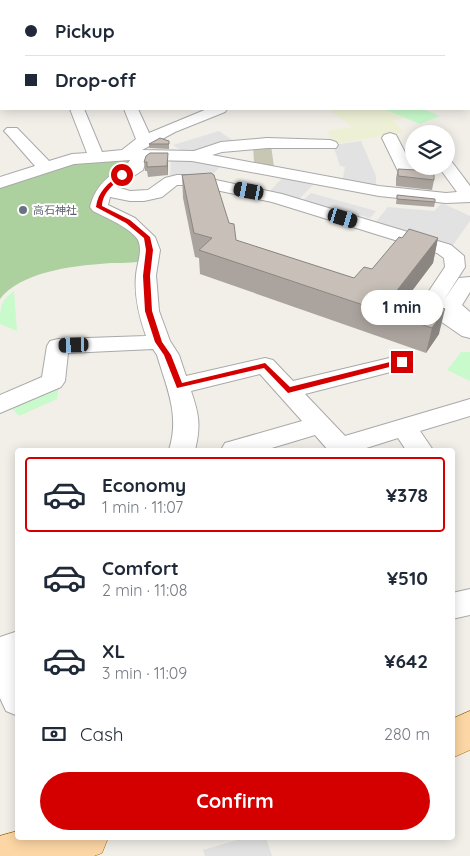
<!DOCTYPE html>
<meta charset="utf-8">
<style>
:root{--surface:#fff;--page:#f6f6f7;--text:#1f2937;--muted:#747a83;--line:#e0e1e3;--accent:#d40000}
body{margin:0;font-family:Quicksand,"Noto Sans JP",sans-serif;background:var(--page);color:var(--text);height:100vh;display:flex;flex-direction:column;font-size:19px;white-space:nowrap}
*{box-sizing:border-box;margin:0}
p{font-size:16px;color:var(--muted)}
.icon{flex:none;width:28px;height:28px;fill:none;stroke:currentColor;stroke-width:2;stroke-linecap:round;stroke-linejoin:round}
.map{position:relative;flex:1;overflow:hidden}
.side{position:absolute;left:15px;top:448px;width:440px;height:392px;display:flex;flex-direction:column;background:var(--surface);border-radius:5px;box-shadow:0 2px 12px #0003}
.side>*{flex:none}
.top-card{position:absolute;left:0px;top:0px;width:470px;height:110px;box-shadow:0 2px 12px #0003;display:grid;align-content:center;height:110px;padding:0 25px;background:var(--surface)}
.controls{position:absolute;left:405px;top:125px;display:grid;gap:10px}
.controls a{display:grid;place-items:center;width:50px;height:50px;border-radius:50%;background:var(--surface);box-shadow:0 2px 12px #0003;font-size:25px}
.end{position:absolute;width:22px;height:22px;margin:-11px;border:6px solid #d40000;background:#fff;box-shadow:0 0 0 2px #fff}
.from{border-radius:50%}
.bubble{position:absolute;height:35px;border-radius:18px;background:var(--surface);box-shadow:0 2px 12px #0003;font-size:16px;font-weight:700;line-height:35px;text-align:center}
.car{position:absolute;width:15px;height:30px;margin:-15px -8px;border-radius:6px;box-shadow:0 0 4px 1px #0007;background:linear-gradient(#222 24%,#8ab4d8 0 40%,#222 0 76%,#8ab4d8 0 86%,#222 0)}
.top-card b{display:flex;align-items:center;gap:18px;height:48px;font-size:19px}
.top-card b+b{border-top:1px solid var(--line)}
.top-card i{width:12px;height:12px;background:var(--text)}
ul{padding:9px 0 0;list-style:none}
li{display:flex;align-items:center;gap:15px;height:75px;margin:0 10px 8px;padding:0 15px;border:2px solid transparent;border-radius:5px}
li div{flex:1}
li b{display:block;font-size:19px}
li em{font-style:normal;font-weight:700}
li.selected{border-color:var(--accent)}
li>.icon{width:45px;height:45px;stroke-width:1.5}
.pay{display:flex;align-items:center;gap:12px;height:55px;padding:0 25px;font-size:19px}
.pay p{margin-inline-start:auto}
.primary-button{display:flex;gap:10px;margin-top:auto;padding:10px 25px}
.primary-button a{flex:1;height:58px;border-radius:30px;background:var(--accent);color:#fff;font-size:20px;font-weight:700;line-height:58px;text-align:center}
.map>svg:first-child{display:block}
.construction{fill:#c7c7b4}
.farmland{fill:#eef0d5}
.forest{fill:#add19e}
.park{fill:#c8facc}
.parking{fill:#e2e2e2}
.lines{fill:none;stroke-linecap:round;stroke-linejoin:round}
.minor-casing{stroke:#a9a9a9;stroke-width:2}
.major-casing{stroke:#a06b00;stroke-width:1}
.minor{fill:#fff;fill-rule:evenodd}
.major{fill:#fcd6a4;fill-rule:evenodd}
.wall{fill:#aba49e}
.shaded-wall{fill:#8b8681}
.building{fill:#c7bfb8;stroke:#8b8681}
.route{fill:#d40000}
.worship-dot{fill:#6b7280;stroke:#fff;stroke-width:2}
.labels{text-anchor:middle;stroke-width:4;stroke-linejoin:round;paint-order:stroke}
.far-worship-label{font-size:11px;fill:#5b616d;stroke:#fff;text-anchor:start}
</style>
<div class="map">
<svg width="470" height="856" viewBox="0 0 470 856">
<rect width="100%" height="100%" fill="#f2efe9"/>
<!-- construction -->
<path class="construction" d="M253,145H271L274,167L254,163Z"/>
<!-- farmland -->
<path class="farmland" d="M329,109H383L405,118L393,120L404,132L336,144L327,131L352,127Z"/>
<!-- forest -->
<path class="forest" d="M131,158V165C116,177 93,188 91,208L121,223L141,239L142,261C128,264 114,262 100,264C70,266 20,273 0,299V185L63,163Z"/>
<!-- park -->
<path class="park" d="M389,109H423L440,116L420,124L386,110Z
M14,291L17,331L0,324C0,308 0,301 14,291Z
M461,352H470V381L447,370Z
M59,385L57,399L19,416L11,407Z"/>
<!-- parking -->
<path class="parking" d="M219,131L237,143L187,154L173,145Z
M361,141L376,176V188L342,183L345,167L340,166L333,145Z
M171,158L223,164L207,180L170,179Z
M284,176L315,183L297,201L269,192Z
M311,193L376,211L370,218L360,215L357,218L301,202Z
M442,203L470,216V221L451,248L374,224L388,207L434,211Z
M244,838H266L272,856H205L203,850Z"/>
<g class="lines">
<!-- minor casing -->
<g class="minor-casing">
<path id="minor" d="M88,0H100L101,1H89Z
M161,0H173L174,1H162Z
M0,18H1V26H0Z
M469,25H470V33H469Z
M469,53H470V62H469Z
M0,68H1V76H0Z
M0,91H1V99H0Z
M70,109H84L102,152L122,150L136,139L124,109H138L149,133L207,109H227L225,112L175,132L142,150L194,151L221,142L267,138L330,140L336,142L338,145L336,148H267L222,152L212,155L379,186L446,193L457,192L438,166H446V161L452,162L470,186V202L446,203L379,196L192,161L150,160L145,164L143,170L117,187L130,191L148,190L165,178L177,175H192L282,194L451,245L464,256L465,267L444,300L459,278L470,277V292L462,305L470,312V338L462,336L427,312L423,308V300L445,267L444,258L437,253L272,202L192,185H177L162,197L144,201H130L110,197L108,205L135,218L155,237L160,250L156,275L159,311L170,341L179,355L186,376L265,358L273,360L293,381L402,355L410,357L413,362L410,367L305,394L345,436L470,399V416L420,431L433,450H406L398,438L360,450H328L315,435L265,450H221L225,443L302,421L260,374L191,391C199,414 201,426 195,450H169C180,415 167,389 157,355L153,349L68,353L65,381L61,387L0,413V395L42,377L47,346L50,341L58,339L146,336C139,316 134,296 136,275C137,263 143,251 138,240C131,228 105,217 93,211L90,207C94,190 104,179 118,170C123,166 128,165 130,160L74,164L0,188V177L35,166L7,134L4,131L7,128H17L49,161L72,154L87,153Z
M390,133L396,135L410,162H414V166H432L430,170L404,172L398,171L382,138L384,135Z
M470,589V615L452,619V593Z
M18,631V716L6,711L0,698V637Z"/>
</g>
<!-- major casing -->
<g class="major-casing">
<path id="major" d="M470,711V750L452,758V719Z
M18,831V838H108L102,853L94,856H0V836Z"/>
</g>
<!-- minor -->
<use href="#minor" class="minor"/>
<!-- major -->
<use href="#major" class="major"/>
</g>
<!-- wall -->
<path class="wall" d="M169,141V149L149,148V144Z
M144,162H168V175L148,177L147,171H145Z
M398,169L434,180L432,190L396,186V178Z
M182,175L229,223L236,240L354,278L372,269L402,238H438L433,263L407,297L439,334L426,353L200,274L199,258L195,257L183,198Z
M397,195L435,202L434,207L396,204Z"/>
<!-- shaded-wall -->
<path class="shaded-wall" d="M4,0H21L13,1H4Z
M168,153V175L167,166Z
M438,238L433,263L394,315L395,293Z
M445,309L439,334L426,353L432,328Z"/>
<!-- building -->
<path class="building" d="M160,138L169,141V144H149Z
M150,153H168L167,166L147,167V162H144L146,156Z
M398,169L434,171V180L398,176Z
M211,173L214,175L229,223L234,224L236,240L354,278L364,267L372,269L399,237L402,238L409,229L438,238L395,293L445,309L432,328L199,250L212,238L194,233L182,175Z
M397,195L435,199V202L397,199Z"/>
<!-- route -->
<path class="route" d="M120,174L124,175C114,185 103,191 102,206L130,220L150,237L153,250L150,276L152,311L162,342L171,355L182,383L265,363L290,387L402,359L405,360V363L288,393L264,368L177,388L164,355L155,342L145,311L143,276L146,250L144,238L126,223L96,207C98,191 108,184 120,174Z"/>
<!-- markers -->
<circle class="worship-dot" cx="23" cy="210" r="5"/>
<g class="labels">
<!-- far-worship labels -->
<g class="far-worship-label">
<text x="33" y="214">高石神社</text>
</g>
</g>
</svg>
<div class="controls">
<a><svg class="icon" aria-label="layers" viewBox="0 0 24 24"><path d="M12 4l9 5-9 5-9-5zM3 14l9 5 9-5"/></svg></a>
</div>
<i class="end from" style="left:122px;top:175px"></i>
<i class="end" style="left:402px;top:362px"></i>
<div class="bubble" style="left:361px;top:290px;width:82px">1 min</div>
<i class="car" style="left:249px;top:191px;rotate:281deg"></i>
<i class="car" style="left:343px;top:218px;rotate:107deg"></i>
<i class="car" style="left:74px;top:345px;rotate:268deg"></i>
<div class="top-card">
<b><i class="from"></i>Pickup</b>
<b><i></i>Drop-off</b>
</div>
<section class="side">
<ul>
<li class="selected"><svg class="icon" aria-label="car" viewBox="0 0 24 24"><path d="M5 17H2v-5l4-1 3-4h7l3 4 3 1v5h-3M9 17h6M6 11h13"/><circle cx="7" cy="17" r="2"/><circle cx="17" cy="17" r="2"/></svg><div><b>Economy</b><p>1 min · 11:07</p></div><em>¥378</em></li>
<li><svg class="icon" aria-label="car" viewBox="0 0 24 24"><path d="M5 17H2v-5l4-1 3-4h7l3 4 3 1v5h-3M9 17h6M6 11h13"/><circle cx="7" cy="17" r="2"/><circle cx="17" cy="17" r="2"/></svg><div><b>Comfort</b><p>2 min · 11:08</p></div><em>¥510</em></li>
<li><svg class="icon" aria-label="car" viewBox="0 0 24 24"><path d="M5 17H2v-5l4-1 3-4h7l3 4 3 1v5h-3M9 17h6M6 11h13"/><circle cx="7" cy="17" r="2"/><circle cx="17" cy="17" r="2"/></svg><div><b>XL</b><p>3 min · 11:09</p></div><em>¥642</em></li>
</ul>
<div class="pay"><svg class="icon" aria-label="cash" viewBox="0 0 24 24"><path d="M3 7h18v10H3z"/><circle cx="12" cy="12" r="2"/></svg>Cash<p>280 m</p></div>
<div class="primary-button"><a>Confirm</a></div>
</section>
</div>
